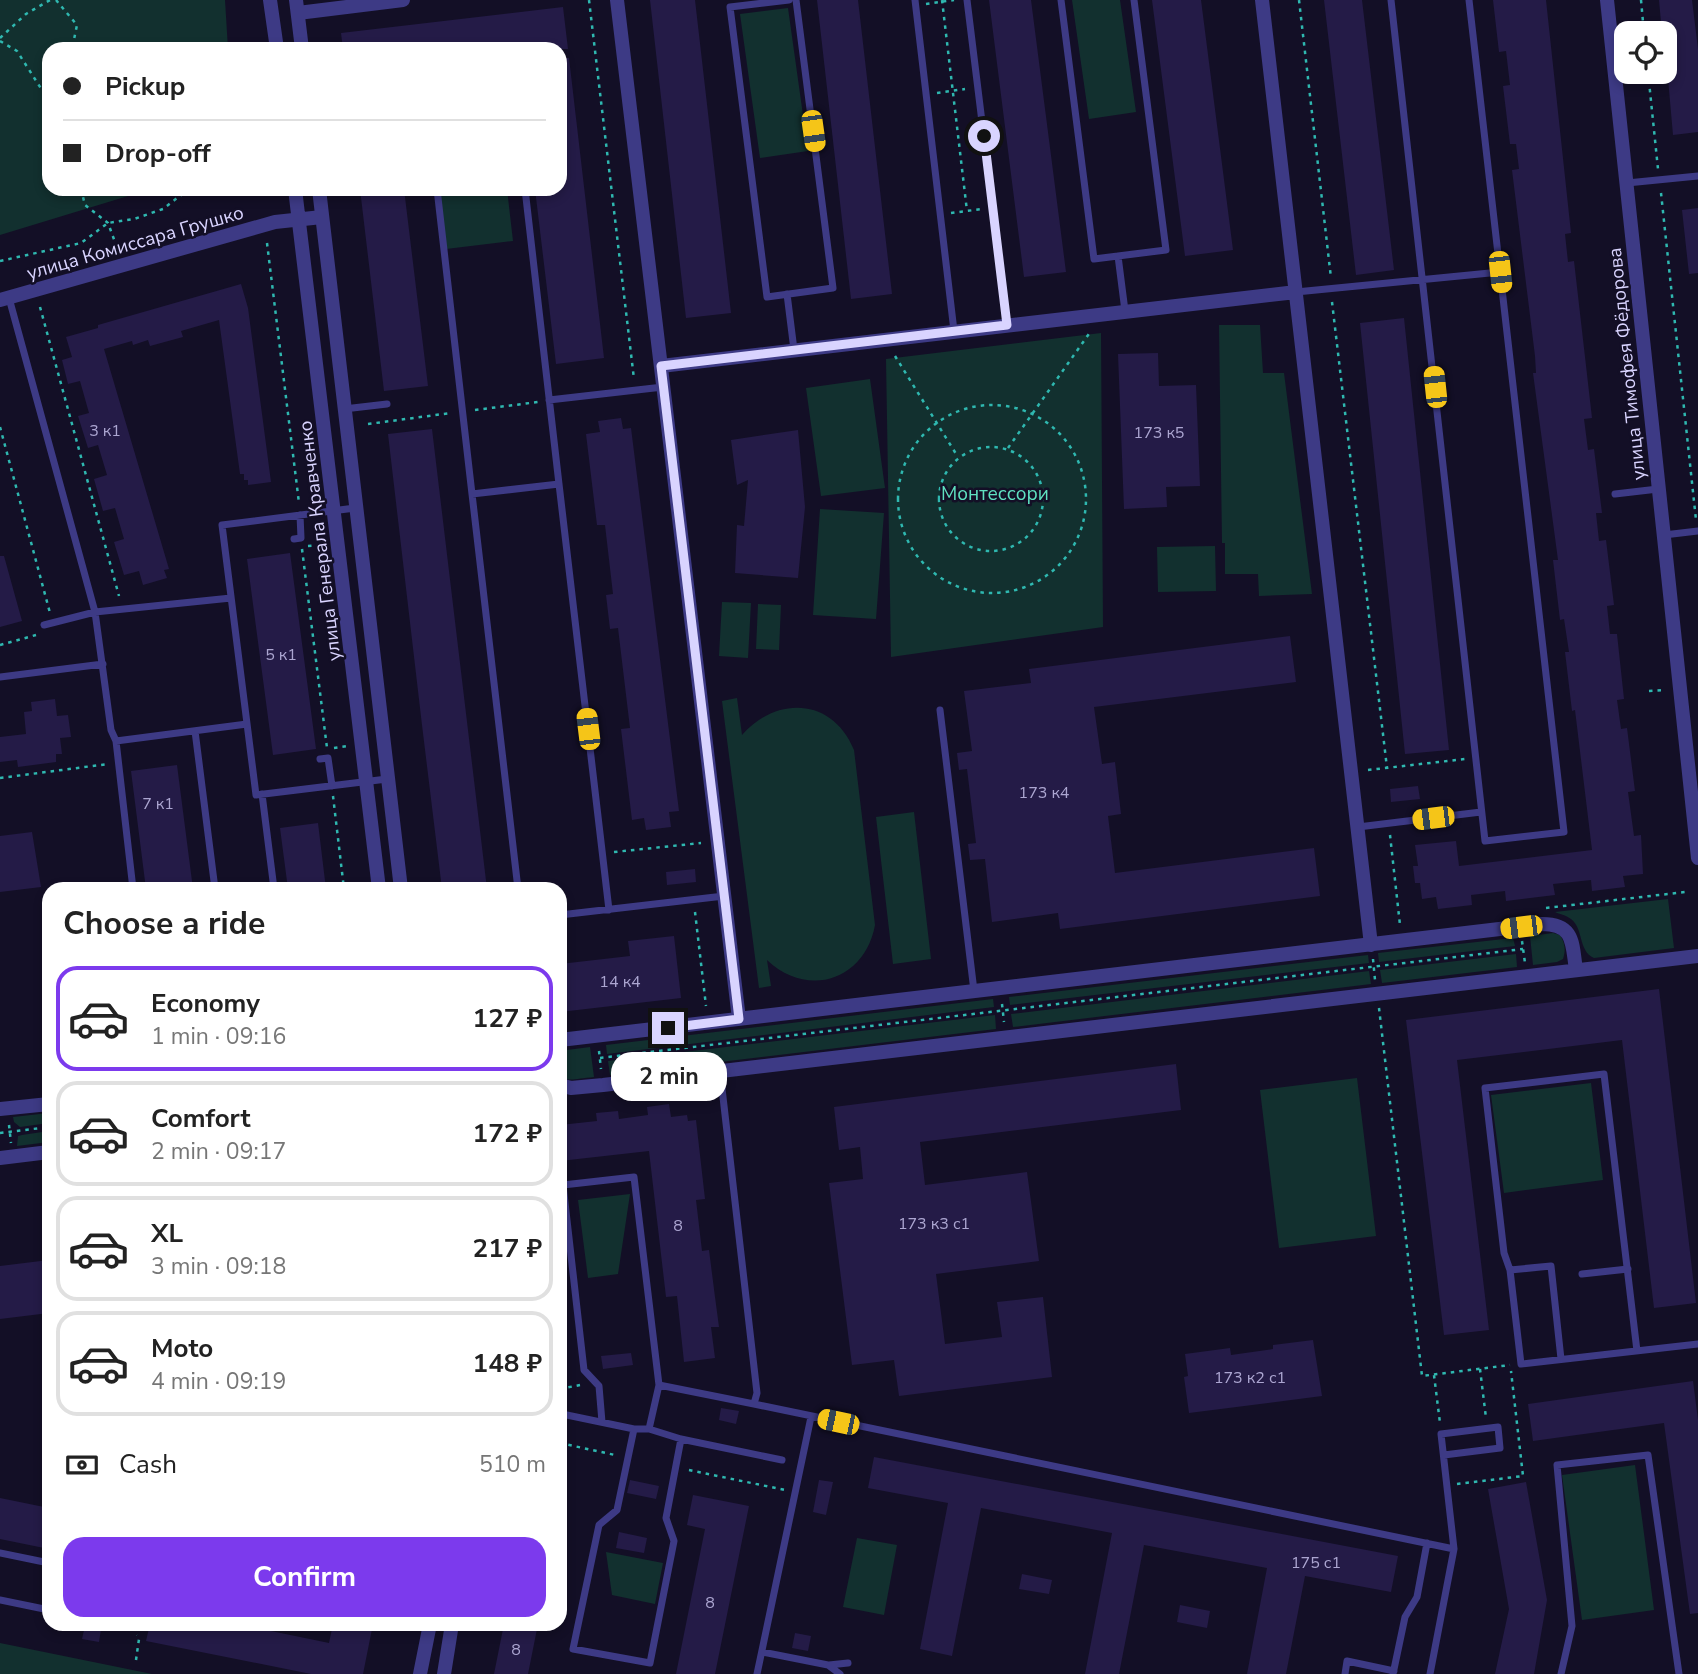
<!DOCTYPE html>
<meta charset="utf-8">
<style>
:root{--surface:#fff;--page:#f6f6f6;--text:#222;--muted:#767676;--line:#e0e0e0;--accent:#7c3aed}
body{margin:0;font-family:"Nunito Sans",sans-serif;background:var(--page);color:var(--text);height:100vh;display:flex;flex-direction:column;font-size:26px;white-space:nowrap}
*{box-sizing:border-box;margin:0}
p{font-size:23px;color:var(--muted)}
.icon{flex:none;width:38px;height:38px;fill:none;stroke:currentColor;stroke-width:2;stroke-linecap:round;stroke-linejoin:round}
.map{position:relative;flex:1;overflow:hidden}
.drawer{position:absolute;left:42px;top:882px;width:525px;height:749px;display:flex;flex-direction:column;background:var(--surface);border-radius:21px;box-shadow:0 4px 10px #0003}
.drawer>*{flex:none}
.guide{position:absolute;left:42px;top:42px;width:525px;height:154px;border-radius:21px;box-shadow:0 4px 10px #0003;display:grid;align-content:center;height:154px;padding:0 21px;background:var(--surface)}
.controls{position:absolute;left:1614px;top:21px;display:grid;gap:14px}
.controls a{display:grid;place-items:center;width:63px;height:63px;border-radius:14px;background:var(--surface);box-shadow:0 4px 10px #0003;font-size:35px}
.end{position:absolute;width:32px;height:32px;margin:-16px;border:9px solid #d9d4ff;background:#111;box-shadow:0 0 0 4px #111}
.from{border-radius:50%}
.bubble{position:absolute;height:49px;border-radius:21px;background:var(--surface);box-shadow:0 4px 10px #0003;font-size:23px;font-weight:700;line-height:49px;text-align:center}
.car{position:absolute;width:21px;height:42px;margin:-21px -10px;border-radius:9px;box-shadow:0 0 5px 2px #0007;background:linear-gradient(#f5c518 24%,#345 0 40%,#f5c518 0 76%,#345 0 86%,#f5c518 0)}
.guide b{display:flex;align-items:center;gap:24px;height:66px;font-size:26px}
.guide b+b{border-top:2px solid var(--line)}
.guide i{width:18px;height:18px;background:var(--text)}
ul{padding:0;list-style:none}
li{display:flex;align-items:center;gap:21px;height:105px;margin:0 14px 10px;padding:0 7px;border:4px solid var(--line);border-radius:21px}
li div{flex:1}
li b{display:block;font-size:26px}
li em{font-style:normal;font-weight:700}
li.current{border-color:var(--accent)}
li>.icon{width:63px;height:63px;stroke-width:1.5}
h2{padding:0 21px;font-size:32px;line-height:84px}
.pay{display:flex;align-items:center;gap:18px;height:77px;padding:0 21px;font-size:26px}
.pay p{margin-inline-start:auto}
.primary-button{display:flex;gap:14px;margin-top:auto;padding:14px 21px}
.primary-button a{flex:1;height:80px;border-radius:21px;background:var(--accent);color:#fff;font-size:28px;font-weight:700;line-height:80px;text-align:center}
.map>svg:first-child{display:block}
.green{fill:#12302f}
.building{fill:#241b47}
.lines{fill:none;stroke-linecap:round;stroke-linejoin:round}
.path{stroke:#2fb8b0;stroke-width:2.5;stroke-dasharray:3.5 5;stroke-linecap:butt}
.service{stroke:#3d3a85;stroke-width:7}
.minor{stroke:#3d3a85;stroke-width:14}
.route{stroke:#d9d4ff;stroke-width:9}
.labels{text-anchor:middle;stroke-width:5;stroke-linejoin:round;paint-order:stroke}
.number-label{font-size:16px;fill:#aca6d1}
.street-label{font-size:19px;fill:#d9d4ff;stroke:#130f26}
.park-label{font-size:19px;fill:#5fe0c0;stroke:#130f26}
</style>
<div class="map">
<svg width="1698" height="1674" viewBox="0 0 1698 1674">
<rect width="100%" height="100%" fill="#130f26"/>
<!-- green -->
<path class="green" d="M0,0H225L228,49H49V189H151L0,235Z
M1072,0H1120L1136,112L1089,119Z
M788,8L808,151L760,158L740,14Z
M439,189H507L513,241L446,249Z
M1219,325H1260L1263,373H1284L1312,594L1259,596L1258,574H1225V543H1222Z
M1101,333L1103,627L891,657L886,359Z
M870,379L885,488L821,496L806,388Z
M820,509L884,513L876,619L813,615Z
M1215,546L1216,591L1158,592L1157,547Z
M722,602L751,603L748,658L719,656Z
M758,604L781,605L779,650L756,649Z
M737,698L742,735C777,695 833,698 854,750L875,925C865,980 808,999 767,960L771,986L759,988L722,701Z
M914,812L931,959L893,964L876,817Z
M1668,899L1674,948L1594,958C1578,951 1584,929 1571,919C1566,915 1559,914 1555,912Z
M1553,933L1560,935C1565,943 1566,950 1563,959L1557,962L1533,965L1530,936Z
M1513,938L1515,946L1379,962L1378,953Z
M1516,954L1517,967L1382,983L1380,970Z
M1368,955L1369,963L1010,1005L1009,997Z
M1369,971L1371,984L1013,1027L1011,1014Z
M993,999L994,1007L607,1054L606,1045Z
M995,1015L996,1029L610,1075L608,1061Z
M590,1047L594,1077C564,1080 560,1086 560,1053L567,1050Z
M1357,1078L1376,1236L1279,1248L1260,1090Z
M1591,1083L1603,1180L1504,1193L1491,1095Z
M49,1113V1123L20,1127L14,1122L13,1117Z
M49,1131V1142L17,1146L18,1136L22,1135Z
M630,1194L618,1274L588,1278L578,1200Z
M1635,1465L1654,1610L1582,1620L1562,1475Z
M857,1538L897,1545L884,1615L843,1607Z
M606,1552L663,1563L655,1604L612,1595Z
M0,1643L152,1674H0Z"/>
<!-- building -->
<path class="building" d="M650,0H695L731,313L686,318Z
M817,0H858L892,294L851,299Z
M989,0H1031L1066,272L1024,277Z
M1152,0H1201L1233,250L1185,256Z
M1324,0H1362L1394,270L1356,275Z
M1493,0H1546L1571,233L1565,234L1568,262L1574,261L1592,418L1584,419L1588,450L1594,449L1602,513H1596L1599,541L1606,540L1614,605L1607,606L1610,634H1617L1624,699L1617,700L1621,729L1627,728L1635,791L1628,792L1634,836L1641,835L1643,874L1623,876L1625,887L1592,891L1591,880L1553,884L1555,895L1506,901L1505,891L1471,895L1472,905L1438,909L1436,897L1422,899L1420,883H1415L1413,866H1418L1415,845L1456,841L1459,866L1592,850L1575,710L1572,711L1565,652H1569L1564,619L1560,620L1553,560H1558L1533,373H1536L1535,356L1512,170L1519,169L1516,144H1510L1503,86L1510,85L1506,51L1499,52Z
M1659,0H1692L1698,49V132L1673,135L1664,33H1662Z
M563,7L568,49H343L341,33Z
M560,58H569L604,358L556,364L535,189H560Z
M360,189H404L428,386L384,391Z
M1698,208V273L1689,274L1682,210Z
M241,284L248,308L271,482L248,485V480H244V474H240L219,320L181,331L183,337L150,346L148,340L133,345L132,341L104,349L169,569L164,570L167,578L143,585L139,571L124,575L114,542L124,539L115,508L103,511L94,479L107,475L98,445L88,448L78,416L89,413L80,381L68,384L62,360L72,357L66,337L98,328V325Z
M1404,318L1449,750L1405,754L1360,323Z
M1158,353L1159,386L1196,385L1200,486L1166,487L1167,507L1124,509L1118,354Z
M621,418L623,429L631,428L679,811L669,812L671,827L646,830L644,818L632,820L621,729L630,728L618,628L610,629L606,595L613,594L605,525H597L586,434L600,432L598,421Z
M432,429L487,889H442L422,725L388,434Z
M798,430L805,507L798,578L735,573L737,525L744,526L748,480L737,485L731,440Z
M290,553L316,749L273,755L247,559Z
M0,556H4L22,621L0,627Z
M1290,636L1296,682L1094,707L1102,764L1115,762L1121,814L1108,816L1115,873L1314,848L1320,896L1060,929L1058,913L992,922L985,859L970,860L968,844L976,843L967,769L959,770L957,753L972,751L964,691L1031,683L1029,669Z
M55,699L57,716L68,715L71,737L60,738L62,754H56V762L18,767L17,760L0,762V737L26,734L24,712L32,711L31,702Z
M177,765L193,889H146L131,771Z
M1418,786L1420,799L1391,802L1390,789Z
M318,823L326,889H288L280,828Z
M32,832L41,887L0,892V836Z
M695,869L696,882L667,885L666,872Z
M674,936L681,998L560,1012V964L630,956L628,941Z
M1659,989L1696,1303L1654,1308L1622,1040L1457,1060L1489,1330L1444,1335L1406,1020Z
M1176,1064L1181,1110L920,1142L925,1185L1027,1172L1039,1261L936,1274L945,1344L1002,1337L997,1302L1043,1297L1052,1377L899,1396L894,1360L852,1365L829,1183L863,1179L860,1147L839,1150L834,1107Z
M669,1104L671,1117L687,1115L688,1121L696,1120L705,1199L696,1200L702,1251L709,1250L715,1297L719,1327H711L715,1358L684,1362L677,1296L666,1297L649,1151L560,1161V1125L597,1121L596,1113L618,1111L619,1119L648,1115L647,1107Z
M49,1260V1313L0,1319V1266Z
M1313,1340L1322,1396L1189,1413L1184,1377L1188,1376L1185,1354L1230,1348L1231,1355L1273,1349V1345Z
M631,1353L633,1365L603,1369L601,1356Z
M1693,1381L1698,1420V1613L1690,1614L1664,1423L1533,1441L1528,1404Z
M721,1408L739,1411L736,1424L719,1420Z
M874,1457L1398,1556L1391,1592L1305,1576L1286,1674H1247L1267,1568L1144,1545L1119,1674H1085L1112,1533L981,1508L952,1656L920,1649L948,1503L868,1488Z
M630,1480L659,1486L656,1499L627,1493Z
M819,1480L833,1482L826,1515L813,1512Z
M1526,1482L1547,1600L1534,1674H1495L1509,1609L1488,1489Z
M693,1495L749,1506L715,1674H676L705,1529L687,1525Z
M0,1498L49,1508V1549L0,1539Z
M619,1532L647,1538L644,1553L616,1548Z
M1022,1574L1052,1580L1049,1594L1019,1589Z
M1180,1605L1210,1611L1207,1628L1177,1622Z
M150,1624H237L329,1643L333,1624H373L363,1674H311L146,1641Z
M504,1624H538L528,1674H494Z
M85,1626L101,1629L99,1642L82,1639Z
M795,1633L811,1636L808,1651L792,1648Z"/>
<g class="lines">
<!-- path -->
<path class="path" d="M56,0L77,25L72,49
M589,0L634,379
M942,0L967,211
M1299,0L1331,278
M1641,0L1644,33
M926,4L954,0
M0,38L26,14L50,0
M0,41L17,51L49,101
M1648,72L1658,169
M42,88H49
M937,93L965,89
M81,189L85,205L108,223L115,242
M1661,193L1696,520
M951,213L982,209
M267,243L299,503
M0,261L81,243L108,223L134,219L163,209L181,195L196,189
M1332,302L1387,768
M40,307L119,596
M895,356L958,457
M898 499a94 94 0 1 1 188 0a94 94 0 1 1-188 0Z
M475,410L538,402
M368,424L451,413
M0,427L50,613
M939 499a52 52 0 1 1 104 0a52 52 0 1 1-104 0Z
M1008,448L1091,331
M308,546L323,545
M302,549L327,748
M0,645L36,635
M1649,691L1664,690
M334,748L348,746
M1368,770L1465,759
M0,778L108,764
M333,796L344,889
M1390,835L1400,925
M614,852L701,843
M1546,908L1685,892
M695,912L706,1006
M1522,941L1525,963
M1373,959L1375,980
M1002,1004L1004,1022
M1379,1008L1422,1376L1510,1365
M599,1051L601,1069
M600,1058L1523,949
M9,1125L11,1143
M0,1133L49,1127
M1480,1369L1486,1418
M1434,1375L1440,1423
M560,1389L580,1385
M560,1443L615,1455
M689,1470L785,1490
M1457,1484L1523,1476L1511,1371
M136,1660L139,1639L137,1635"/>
<!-- service -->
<path class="service" d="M789,0L730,7L767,297L833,288L796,0
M915,0L954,331
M967,0L1007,325
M1061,0L1094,259L1166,250L1134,0
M1391,0L1485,841L1564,832L1469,0
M1627,183L1698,176
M437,189L472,494
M525,189L559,484
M1118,256L1125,311
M1296,292L1500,272
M787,294L794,350
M9,298L95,612L111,730L116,741L133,889
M549,400L663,387
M344,409L387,404
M1615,494L1658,489
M355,508L222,525L256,795L387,779
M1664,535L1698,531
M294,539L301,538L300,515
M44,625L95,612L231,598
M0,677L103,664
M940,710L974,991
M195,731L215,889
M116,741L247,724
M320,759L328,758L332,786
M262,794L274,889
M1358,827L1481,812
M518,889L472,494L559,484L609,910
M560,915L724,896
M1510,1270L1551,1266L1561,1359
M1582,1274L1628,1269
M1637,1351L1604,1074L1485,1088L1504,1253L1510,1270L1521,1364C1580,1357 1639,1351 1698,1344
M659,1385L754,1404L757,1393L720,1071
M754,1404L1454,1549
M562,1414L634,1429H649L659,1385L634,1177L563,1185L584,1370L599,1386L602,1422
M634,1429L617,1510L599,1525L573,1649L650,1663L674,1541L666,1518L681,1439
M649,1429L681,1439L782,1460
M0,1553L49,1563
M0,1600L49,1610
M120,1624L131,1626L132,1624
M762,1652L828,1665L840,1674
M829,1665L848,1663
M757,1674L811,1417
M1345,1674L1347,1661L1394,1671
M1393,1674L1405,1617L1417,1597L1427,1543
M1430,1674L1454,1549L1441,1434L1498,1427L1500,1448L1444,1455
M1561,1674L1572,1626L1557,1465L1648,1455L1679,1674"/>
<!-- minor -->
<path class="minor" d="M270,0L277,49
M296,0L302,49
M617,0L739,1019
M1262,0L1371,945
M1607,0L1698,858
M298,13L403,0
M295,189L379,889
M319,189L401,889
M0,300L275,222L322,217
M661,366L1296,292
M560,1040L1542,924C1575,924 1572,944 1576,970
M560,1085L571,1088L603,1085L1698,956
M0,1109L49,1104
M0,1158L49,1152
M420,1674L430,1624
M444,1674L452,1624"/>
</g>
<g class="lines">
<!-- route -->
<path class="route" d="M668,1028L739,1019L661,366L1007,325L984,136"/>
</g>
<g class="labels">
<!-- number labels -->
<g class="number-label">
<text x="105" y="436">3 к1</text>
<text x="1159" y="438">173 к5</text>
<text x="281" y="660">5 к1</text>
<text x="1044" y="798">173 к4</text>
<text x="158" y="809">7 к1</text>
<text x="620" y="987">14 к4</text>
<text x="934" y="1229">173 к3 с1</text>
<text x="678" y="1231">8</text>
<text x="1250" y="1383">173 к2 с1</text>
<text x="1316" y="1568">175 с1</text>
<text x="710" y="1608">8</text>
<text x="516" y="1655">8</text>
</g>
<!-- street labels -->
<g class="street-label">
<text transform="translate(135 242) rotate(-16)" y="7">улица Комиссара Грушко</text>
<text transform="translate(1626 364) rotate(-96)" y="7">улица Тимофея Фёдорова</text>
<text transform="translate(319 541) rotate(-97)" y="7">улица Генерала Кравченко</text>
</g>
<!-- park labels -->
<g class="park-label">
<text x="995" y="500">Монтессори</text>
</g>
</g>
</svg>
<div class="controls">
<a><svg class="icon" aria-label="locate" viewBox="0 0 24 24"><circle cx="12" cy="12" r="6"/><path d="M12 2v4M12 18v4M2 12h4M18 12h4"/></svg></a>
</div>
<i class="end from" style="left:984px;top:136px"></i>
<i class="end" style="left:668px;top:1028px"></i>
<div class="bubble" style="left:611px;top:1052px;width:116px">2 min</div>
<i class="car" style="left:813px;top:131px;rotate:172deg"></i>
<i class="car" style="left:1500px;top:272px;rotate:174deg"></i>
<i class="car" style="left:1435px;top:387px;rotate:354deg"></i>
<i class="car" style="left:588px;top:729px;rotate:353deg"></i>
<i class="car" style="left:1433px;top:818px;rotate:263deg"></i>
<i class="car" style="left:1521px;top:927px;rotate:263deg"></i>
<i class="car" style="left:838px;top:1422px;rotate:282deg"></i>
<div class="guide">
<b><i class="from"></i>Pickup</b>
<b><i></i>Drop-off</b>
</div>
<section class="drawer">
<h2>Choose a ride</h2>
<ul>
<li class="current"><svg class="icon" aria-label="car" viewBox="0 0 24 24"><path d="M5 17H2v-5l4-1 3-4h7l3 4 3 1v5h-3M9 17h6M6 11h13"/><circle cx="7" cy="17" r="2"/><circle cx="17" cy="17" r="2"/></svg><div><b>Economy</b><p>1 min · 09:16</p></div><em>127 ₽</em></li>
<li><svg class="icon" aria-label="car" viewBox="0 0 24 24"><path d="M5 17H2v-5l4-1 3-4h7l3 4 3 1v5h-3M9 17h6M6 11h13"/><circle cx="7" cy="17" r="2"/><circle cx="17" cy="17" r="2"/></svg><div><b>Comfort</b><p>2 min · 09:17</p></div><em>172 ₽</em></li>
<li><svg class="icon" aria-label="car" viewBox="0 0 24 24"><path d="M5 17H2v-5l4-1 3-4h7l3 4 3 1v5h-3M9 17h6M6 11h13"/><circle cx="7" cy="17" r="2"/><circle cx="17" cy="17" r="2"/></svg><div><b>XL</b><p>3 min · 09:18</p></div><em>217 ₽</em></li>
<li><svg class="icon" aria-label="car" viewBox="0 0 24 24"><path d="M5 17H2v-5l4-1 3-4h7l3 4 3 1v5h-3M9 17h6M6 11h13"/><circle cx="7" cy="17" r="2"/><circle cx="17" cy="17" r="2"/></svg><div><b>Moto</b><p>4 min · 09:19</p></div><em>148 ₽</em></li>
</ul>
<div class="pay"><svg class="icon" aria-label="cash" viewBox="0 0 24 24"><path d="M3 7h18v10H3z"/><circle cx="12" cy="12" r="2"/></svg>Cash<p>510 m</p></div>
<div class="primary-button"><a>Confirm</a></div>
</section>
</div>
